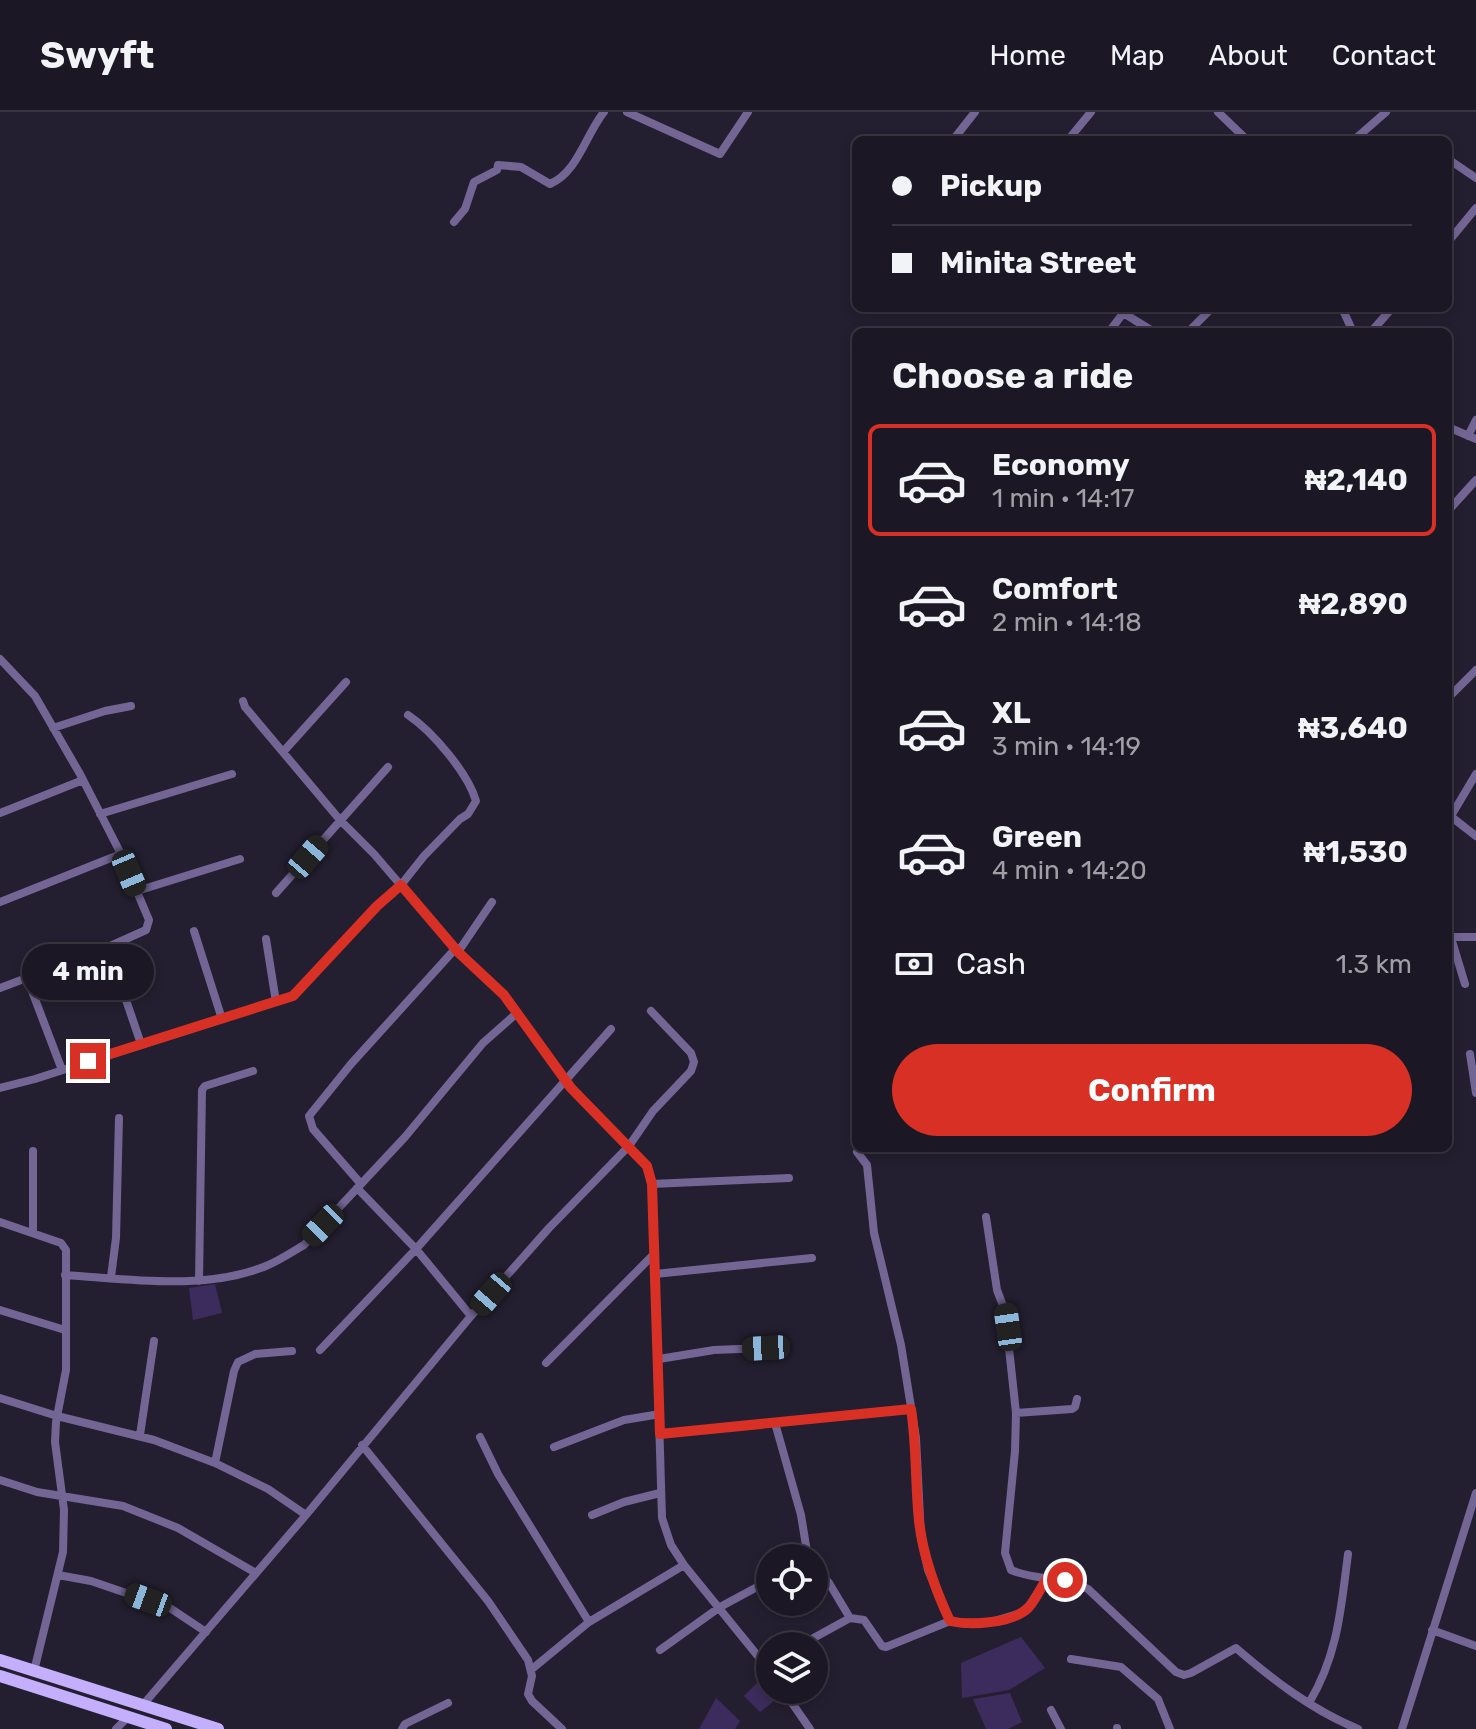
<!DOCTYPE html>
<meta charset="utf-8">
<style>
:root{--surface:#1b1724;--page:#282431;--text:#f1f3f6;--muted:#a09fa6;--line:#393641;--accent:#d93025}
body{margin:0;font-family:Rubik,sans-serif;background:var(--page);color:var(--text);height:100vh;display:flex;flex-direction:column;font-size:30px;white-space:nowrap}
*{box-sizing:border-box;margin:0}
p{font-size:26px;color:var(--muted)}
.icon{flex:none;width:44px;height:44px;fill:none;stroke:currentColor;stroke-width:2;stroke-linecap:round;stroke-linejoin:round}
.map{position:relative;flex:1;overflow:hidden}
.panel{position:absolute;left:852px;top:216px;width:600px;height:824px;display:flex;flex-direction:column;background:var(--surface);border-radius:12px;box-shadow:0 4px 12px #0003,0 0 0 2px var(--line)}
.panel>*{flex:none}
.hud{position:absolute;left:852px;top:24px;width:600px;height:176px;border-radius:12px;box-shadow:0 4px 12px #0003,0 0 0 2px var(--line);display:grid;align-content:center;height:176px;padding:0 40px;background:var(--surface)}
.buttons{position:absolute;left:756px;top:1432px;display:grid;gap:16px}
.buttons a{display:grid;place-items:center;width:72px;height:72px;border-radius:50%;background:var(--surface);box-shadow:0 4px 12px #0003,0 0 0 2px var(--line);font-size:40px}
.end{position:absolute;width:36px;height:36px;margin:-18px;border:10px solid #d93025;background:#fff;box-shadow:0 0 0 4px #fff}
.from{border-radius:50%}
.bubble{position:absolute;height:56px;border-radius:28px;background:var(--surface);box-shadow:0 4px 12px #0003,0 0 0 2px var(--line);font-size:26px;font-weight:700;line-height:56px;text-align:center}
.car{position:absolute;width:24px;height:48px;margin:-24px -12px;border-radius:10px;box-shadow:0 0 6px 2px #0007;background:linear-gradient(#222 24%,#8ab4d8 0 40%,#222 0 76%,#8ab4d8 0 86%,#222 0)}
.hud b{display:flex;align-items:center;gap:28px;height:76px;font-size:30px}
.hud b+b{border-top:2px solid var(--line)}
.hud i{width:20px;height:20px;background:var(--text)}
ul{padding:0;list-style:none}
li{display:flex;align-items:center;gap:24px;height:112px;margin:0 16px 12px;padding:0 24px;border:4px solid transparent;border-radius:12px}
li div{flex:1}
li b{display:block;font-size:30px}
li em{font-style:normal;font-weight:700}
li.selected{border-color:var(--accent)}
li>.icon{width:72px;height:72px;stroke-width:1.5}
h2{padding:0 40px;font-size:36px;line-height:96px}
.pay{display:flex;align-items:center;gap:20px;height:88px;padding:0 40px;font-size:30px}
.pay p{margin-inline-start:auto}
.cta{display:flex;gap:16px;margin-top:auto;padding:16px 40px}
.cta a{flex:1;height:92px;border-radius:48px;background:var(--accent);color:#fff;font-size:32px;font-weight:700;line-height:92px;text-align:center}
header{display:flex;align-items:center;gap:48px;box-sizing:border-box;height:112px;padding:0 40px;background:var(--surface);border-bottom:2px solid var(--line)}
header strong{font-size:38px}
nav{display:flex;gap:44px;margin-inline-start:auto;font-size:28px}
.map>svg:first-child{display:block}
.green{fill:#3c2c5d}
.lines{fill:none;stroke-linecap:round;stroke-linejoin:round}
.street{stroke:#736695;stroke-width:8}
.primary{stroke:#c4affc;stroke-width:12}
.route{stroke:#d93025;stroke-width:10}
</style>
<header>
<strong>Swyft</strong>
<nav><a>Home</a><a>Map</a><a>About</a><a>Contact</a></nav>
</header>
<div class="map">
<svg width="1476" height="1617" viewBox="0 0 1476 1617">
<rect width="100%" height="100%" fill="#241f30"/>
<!-- green -->
<path class="green" d="M215,1172L222,1201L193,1208L189,1176Z
M1021,1525L1045,1556L1009,1578L962,1586L961,1551Z
M766,1562L770,1568V1578H776L780,1584L760,1600L744,1584Z
M1010,1581L1022,1610L1008,1617H986L973,1587Z
M716,1586L740,1609L735,1617H699Z"/>
<g class="lines">
<!-- street -->
<path class="street" d="M627,0L720,42L748,0
M1218,0L1247,28
M953,28L975,0
M1068,28L1091,0
M1354,28L1386,0
M1448,47L1476,66
M454,110L465,97L474,70L497,58L498,53L521,55L550,72C578,60 586,22 604,0
M1448,130L1476,96
M1342,196L1353,220
M1109,220L1121,204L1125,202L1154,220
M1188,220L1212,196
M1371,220L1392,196
M1448,315L1476,327
M1468,324L1476,308
M1448,399L1476,368
M0,547L35,584L80,662L121,742L149,808L146,818L108,835L0,876
M1448,586L1476,558
M243,589L245,595L340,708L374,742L458,840L504,883L571,976L647,1054L652,1072L662,1406L671,1433L684,1453L770,1559
M53,616L105,599L131,594
M283,640L346,570
M0,701L83,668
M100,702L232,662
M1449,703L1476,724
M1448,709L1476,662
M137,779L240,747
M276,781L388,655
M0,790L121,742
M1448,816L1465,872
M194,819L222,907
M1452,825H1476
M266,827L276,890
M108,835L141,932
M458,840L492,790
M27,866L62,958
M1470,942L1476,981
M0,976L35,967L293,884L377,794L401,773L424,744L460,707L468,702L476,689C468,661 432,619 408,603
M33,1039V1120
M857,1040L867,1053L874,1121L901,1233L916,1326L921,1426L928,1458L950,1509
M361,1072L313,1017L309,1004L351,952L456,836
M652,1072L789,1066
M357,1076L416,1137L471,1204
M986,1105L997,1178L1005,1199L1016,1301L1015,1339L1005,1441L1011,1458C1036,1469 1064,1464 1088,1477L1176,1560L1184,1563L1191,1561L1236,1536C1273,1568 1312,1598 1358,1617
M0,1110L61,1131L66,1138V1258L56,1310L55,1330L64,1398L63,1440L34,1559
M655,1162L812,1146
M65,1163C130,1167 204,1179 266,1154C279,1149 292,1140 304,1133L405,1025L483,931L517,901
M111,1165L116,1126L119,1006
M199,1169L202,978L205,974L253,959
M0,1198L65,1218
M320,1238L416,1137L611,917
M659,1247L714,1238L766,1236
M546,1251L655,1141
M0,1286L57,1304L154,1328L215,1351L268,1377L306,1403
M1016,1301L1072,1297L1075,1295L1077,1287
M775,1311L801,1403L808,1446
M660,1322L911,1297
M140,1323L154,1229
M480,1325L498,1362L589,1510
M362,1333L488,1489L528,1548L532,1564L528,1582L532,1589L562,1617
M554,1335L624,1308L660,1302
M215,1351L234,1259L238,1250L255,1242L292,1239
M0,1368L37,1380L123,1394L178,1416L256,1461
M592,1403L624,1390L660,1381
M814,1454L829,1471L850,1506
M58,1463L91,1469L170,1496L206,1520
M1432,1518L1476,1534
M799,1534L850,1506L864,1508L882,1534L886,1535L950,1509L966,1512L991,1510L1021,1501L1027,1497L1046,1468
M660,1538L720,1495L770,1468
M1071,1547L1121,1555L1158,1587L1170,1617
M532,1557L589,1510L684,1453
M783,1578L810,1617
M1309,1591C1338,1543 1341,1496 1348,1442
M142,1594L306,1403L471,1204L549,1116L629,1034L653,999L691,959L694,950L691,941L651,899
M1051,1598L1061,1617
M1117,1616V1617
M116,1617L128,1605
M402,1617L405,1612L448,1591
M1402,1617L1476,1381"/>
<!-- primary -->
<path class="primary" d="M0,1548L218,1617
M0,1564L166,1617"/>
</g>
<g class="lines">
<!-- route -->
<path class="route" d="M88,949L293,884L377,794L401,773L458,840L504,883L571,976L647,1054L652,1072L660,1322L911,1297C917,1335 915,1371 919,1409C923,1445 935,1477 950,1509C971,1514 1014,1511 1029,1495C1036,1487 1040,1477 1046,1468H1065"/>
</g>
</svg>
<div class="buttons">
<a><svg class="icon" aria-label="locate" viewBox="0 0 24 24"><circle cx="12" cy="12" r="6"/><path d="M12 2v4M12 18v4M2 12h4M18 12h4"/></svg></a>
<a><svg class="icon" aria-label="layers" viewBox="0 0 24 24"><path d="M12 4l9 5-9 5-9-5zM3 14l9 5 9-5"/></svg></a>
</div>
<i class="end from" style="left:1065px;top:1468px"></i>
<i class="end" style="left:88px;top:949px"></i>
<div class="bubble" style="left:22px;top:832px;width:132px">4 min</div>
<i class="car" style="left:308px;top:745px;rotate:41deg"></i>
<i class="car" style="left:129px;top:761px;rotate:157deg"></i>
<i class="car" style="left:323px;top:1113px;rotate:224deg"></i>
<i class="car" style="left:491px;top:1182px;rotate:221deg"></i>
<i class="car" style="left:1008px;top:1215px;rotate:352deg"></i>
<i class="car" style="left:766px;top:1236px;rotate:267deg"></i>
<i class="car" style="left:148px;top:1488px;rotate:290deg"></i>
<div class="hud">
<b><i class="from"></i>Pickup</b>
<b><i></i>Minita Street</b>
</div>
<section class="panel">
<h2>Choose a ride</h2>
<ul>
<li class="selected"><svg class="icon" aria-label="car" viewBox="0 0 24 24"><path d="M5 17H2v-5l4-1 3-4h7l3 4 3 1v5h-3M9 17h6M6 11h13"/><circle cx="7" cy="17" r="2"/><circle cx="17" cy="17" r="2"/></svg><div><b>Economy</b><p>1 min · 14:17</p></div><em>₦2,140</em></li>
<li><svg class="icon" aria-label="car" viewBox="0 0 24 24"><path d="M5 17H2v-5l4-1 3-4h7l3 4 3 1v5h-3M9 17h6M6 11h13"/><circle cx="7" cy="17" r="2"/><circle cx="17" cy="17" r="2"/></svg><div><b>Comfort</b><p>2 min · 14:18</p></div><em>₦2,890</em></li>
<li><svg class="icon" aria-label="car" viewBox="0 0 24 24"><path d="M5 17H2v-5l4-1 3-4h7l3 4 3 1v5h-3M9 17h6M6 11h13"/><circle cx="7" cy="17" r="2"/><circle cx="17" cy="17" r="2"/></svg><div><b>XL</b><p>3 min · 14:19</p></div><em>₦3,640</em></li>
<li><svg class="icon" aria-label="car" viewBox="0 0 24 24"><path d="M5 17H2v-5l4-1 3-4h7l3 4 3 1v5h-3M9 17h6M6 11h13"/><circle cx="7" cy="17" r="2"/><circle cx="17" cy="17" r="2"/></svg><div><b>Green</b><p>4 min · 14:20</p></div><em>₦1,530</em></li>
</ul>
<div class="pay"><svg class="icon" aria-label="cash" viewBox="0 0 24 24"><path d="M3 7h18v10H3z"/><circle cx="12" cy="12" r="2"/></svg>Cash<p>1.3 km</p></div>
<div class="cta"><a>Confirm</a></div>
</section>
</div>
